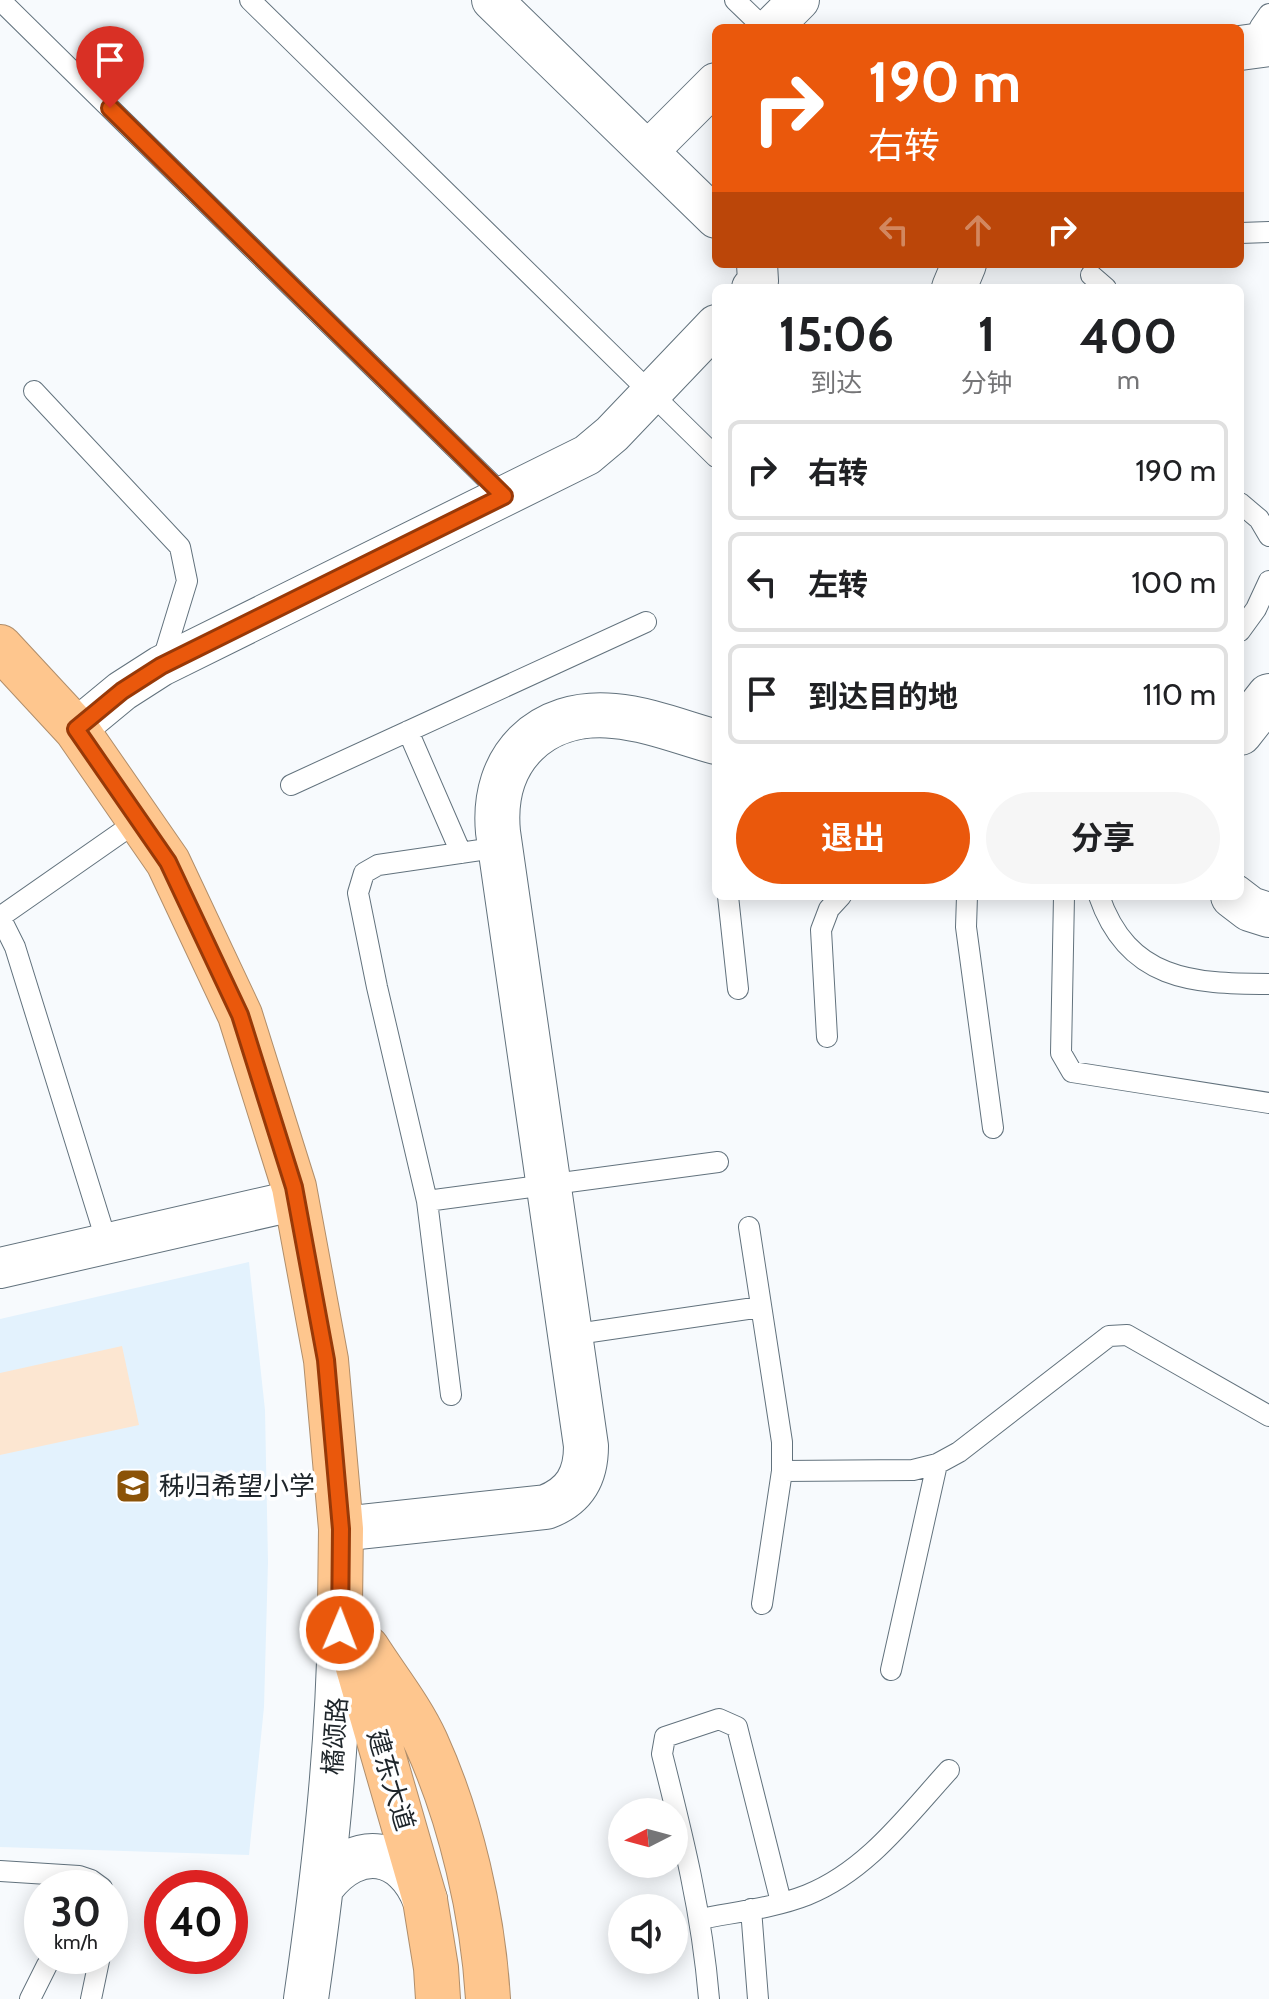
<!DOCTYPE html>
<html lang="zh">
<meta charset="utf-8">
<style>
:root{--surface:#fff;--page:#f6f6f6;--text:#202124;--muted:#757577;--line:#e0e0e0;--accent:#ea580c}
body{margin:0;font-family:Cabin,"Noto Sans SC",sans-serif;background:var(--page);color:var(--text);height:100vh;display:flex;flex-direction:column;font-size:30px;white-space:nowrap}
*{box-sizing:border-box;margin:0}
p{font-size:26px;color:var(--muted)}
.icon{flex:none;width:44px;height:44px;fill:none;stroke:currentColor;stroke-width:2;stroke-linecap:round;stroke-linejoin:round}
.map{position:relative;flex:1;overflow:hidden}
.details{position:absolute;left:712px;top:284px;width:532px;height:616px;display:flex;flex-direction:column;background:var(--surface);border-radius:12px;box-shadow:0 4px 20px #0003}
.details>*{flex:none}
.top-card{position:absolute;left:712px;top:24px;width:532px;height:244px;border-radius:12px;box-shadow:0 4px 20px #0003;background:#ea580c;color:#fff;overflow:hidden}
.needle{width:52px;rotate:264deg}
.fabs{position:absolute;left:608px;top:1798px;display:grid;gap:16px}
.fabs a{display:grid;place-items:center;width:80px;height:80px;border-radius:50%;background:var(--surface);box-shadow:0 4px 20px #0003;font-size:40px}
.speed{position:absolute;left:24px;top:1870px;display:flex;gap:16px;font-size:40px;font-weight:700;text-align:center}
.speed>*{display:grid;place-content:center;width:104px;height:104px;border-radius:50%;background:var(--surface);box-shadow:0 4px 20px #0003;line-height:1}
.speed small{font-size:20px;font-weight:400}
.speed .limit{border:12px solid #d22;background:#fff;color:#111}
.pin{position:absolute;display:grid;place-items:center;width:68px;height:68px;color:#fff;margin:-82px -34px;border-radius:50% 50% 50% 0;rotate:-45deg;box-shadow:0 0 8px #0007}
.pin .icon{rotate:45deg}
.me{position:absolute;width:88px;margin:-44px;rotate:1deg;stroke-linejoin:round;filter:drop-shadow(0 0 6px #0008)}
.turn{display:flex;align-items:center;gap:28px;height:168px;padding:0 24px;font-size:36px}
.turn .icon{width:104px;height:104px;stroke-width:2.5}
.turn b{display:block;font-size:56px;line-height:68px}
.lanes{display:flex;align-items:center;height:76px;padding:0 24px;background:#0003;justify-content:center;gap:40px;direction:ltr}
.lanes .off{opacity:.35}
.eta{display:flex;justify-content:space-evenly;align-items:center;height:136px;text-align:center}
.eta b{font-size:48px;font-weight:700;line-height:56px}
.button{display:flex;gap:16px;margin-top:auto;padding:16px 24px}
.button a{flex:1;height:92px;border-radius:48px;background:var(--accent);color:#fff;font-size:32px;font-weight:700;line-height:92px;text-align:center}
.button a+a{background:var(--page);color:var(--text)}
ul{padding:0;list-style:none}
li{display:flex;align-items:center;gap:24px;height:100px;margin:0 16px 12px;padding:0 8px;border:4px solid var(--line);border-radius:12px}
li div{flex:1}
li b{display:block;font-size:30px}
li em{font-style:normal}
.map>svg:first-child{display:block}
</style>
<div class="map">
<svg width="1269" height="1999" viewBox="0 0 1269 1999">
<rect width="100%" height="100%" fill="#f7fafd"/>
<path fill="#e3f2fd" d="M 249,1262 L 265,1410 L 268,1562 L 264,1707 L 249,1855 L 0,1847 L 0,1319 Z"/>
<path fill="#fce6d1" d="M 122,1346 L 139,1425 L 0,1455 L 0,1373 Z"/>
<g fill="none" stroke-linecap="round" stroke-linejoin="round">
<defs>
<path id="lane" d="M 0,0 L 504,496
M 250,0 L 716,457
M 735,0 L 764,28
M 1260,46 L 1260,27 L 1269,14
M 1240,233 L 1269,232
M 1091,275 L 1106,288
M 34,391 L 180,547 L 187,581 L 161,666
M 1240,503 L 1259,519 L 1269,536
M 1240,631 L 1256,609 L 1269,581
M 408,731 L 461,853
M 291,785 L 646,622
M 728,896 L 738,989
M 967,896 L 966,927 L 993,1128
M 1064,896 L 1061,1053 L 1072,1072 L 1269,1103
M 1099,896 C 1128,980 1192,984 1269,984
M 0,917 L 15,947 L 107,1243
M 0,917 L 139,820
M 827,1037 L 821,930 L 829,909 L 841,896
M 427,1201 L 718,1162
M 749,1227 L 782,1442 L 782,1471 L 762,1604
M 570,1335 L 761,1307
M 451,1395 L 427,1201 L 377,987 L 358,893 L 364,873 L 378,865 L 501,847
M 782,1471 L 913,1470 L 937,1464 L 959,1452 L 1109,1336 L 1127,1335 L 1269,1416
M 891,1670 L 937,1464
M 0,1871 L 79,1876 L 91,1880 L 102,1888
M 751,1909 L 758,1999
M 700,1919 C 735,1912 774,1908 807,1895 C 867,1871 907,1816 949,1770
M 30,1999 L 47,1965
M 91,1999 L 100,1956
M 709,1999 C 702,1913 683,1837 662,1754 L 665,1737 L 719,1719 L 737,1727 L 781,1902"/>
<path id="street" d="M 492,0 L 716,218
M 771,28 L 799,0
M 648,151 L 716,83
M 752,288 L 758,281 L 757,264
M 76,729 L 122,691 L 161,666 L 587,455 L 612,434 L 716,325
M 0,1268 L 297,1200"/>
<path id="secondary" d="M 1240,48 L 1269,44
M 954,288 L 964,264
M 1240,733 L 1269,696
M 1233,896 L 1250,909 L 1269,915
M 341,1529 L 546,1507 C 575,1496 586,1476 586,1446 L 498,832 C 491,758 541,709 614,716 C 649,719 683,733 716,742
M 323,1885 C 357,1841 405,1848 425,1900
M 306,1999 C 324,1874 338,1750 340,1623"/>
<path id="highway" d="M 0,647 L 76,729 L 168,862 L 240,1015 L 294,1187 L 326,1360 L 341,1529 L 340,1605 L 425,1900 L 436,1968 L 438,1999
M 367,1648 C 386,1678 411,1709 426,1742 C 461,1819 483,1915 488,1999"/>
</defs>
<use href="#lane" stroke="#62727d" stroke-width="22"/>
<use href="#street" stroke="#62727d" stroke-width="42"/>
<use href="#secondary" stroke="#62727d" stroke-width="46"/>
<use href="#highway" stroke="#b08e6b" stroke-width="46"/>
<use href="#lane" stroke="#fff" stroke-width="20"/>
<use href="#street" stroke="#fff" stroke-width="40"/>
<use href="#secondary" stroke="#fff" stroke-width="44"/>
<use href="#highway" stroke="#fec68e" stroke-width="44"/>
</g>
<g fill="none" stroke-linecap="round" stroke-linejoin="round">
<defs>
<path id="route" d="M 110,108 L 504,496 L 161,666 L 122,691 L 76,729 L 168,862 L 240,1015 L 294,1187 L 326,1360 L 341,1529 L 340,1630"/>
</defs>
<use href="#route" stroke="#983908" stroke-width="20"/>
<use href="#route" stroke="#ea580c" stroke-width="14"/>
</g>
<defs>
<symbol id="school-square" viewBox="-11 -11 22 22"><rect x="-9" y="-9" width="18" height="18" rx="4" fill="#8b5308" stroke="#fff"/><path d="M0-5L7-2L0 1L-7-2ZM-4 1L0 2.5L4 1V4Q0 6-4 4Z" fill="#fff"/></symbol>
</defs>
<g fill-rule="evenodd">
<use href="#school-square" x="113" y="1466" width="40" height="40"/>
</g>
<g text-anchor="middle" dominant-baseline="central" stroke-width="7" stroke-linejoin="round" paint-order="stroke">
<g font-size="26" fill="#1e252a" stroke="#fff" text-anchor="start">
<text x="159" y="1486">秭归希望小学</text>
</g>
<g font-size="26" fill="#1e252a" stroke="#fff">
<text transform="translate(335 1736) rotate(-86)">橘颂路</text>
<text transform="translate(391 1780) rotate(73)">建东大道</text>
</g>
</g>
</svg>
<div class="fabs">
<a><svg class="needle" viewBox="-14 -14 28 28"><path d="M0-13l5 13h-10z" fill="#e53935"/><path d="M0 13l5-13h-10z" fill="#757577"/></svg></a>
<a><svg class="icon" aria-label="sound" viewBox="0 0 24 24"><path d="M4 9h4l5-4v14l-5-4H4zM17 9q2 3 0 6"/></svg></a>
</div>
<div class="speed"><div>30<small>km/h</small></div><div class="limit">40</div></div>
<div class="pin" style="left:110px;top:108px;background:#d93025"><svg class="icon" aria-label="arrive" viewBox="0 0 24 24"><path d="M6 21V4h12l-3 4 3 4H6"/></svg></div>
<svg class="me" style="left:340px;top:1630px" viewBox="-20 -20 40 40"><circle r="17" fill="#ea580c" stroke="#fff" stroke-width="3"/><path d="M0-11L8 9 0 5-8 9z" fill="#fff"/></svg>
<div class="top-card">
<div class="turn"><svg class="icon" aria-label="right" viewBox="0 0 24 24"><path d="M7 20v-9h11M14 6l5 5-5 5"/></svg><div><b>190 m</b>右转</div></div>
<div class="lanes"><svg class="icon off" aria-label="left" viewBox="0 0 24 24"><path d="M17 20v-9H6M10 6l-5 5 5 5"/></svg><svg class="icon off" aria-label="ahead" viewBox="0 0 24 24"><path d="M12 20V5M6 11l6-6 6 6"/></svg><svg class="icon" aria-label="right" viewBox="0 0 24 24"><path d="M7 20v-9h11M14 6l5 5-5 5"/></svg></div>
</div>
<section class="details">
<div class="eta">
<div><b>15:06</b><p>到达</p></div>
<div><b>1</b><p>分钟</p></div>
<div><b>400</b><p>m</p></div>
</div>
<ul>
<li><svg class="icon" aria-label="right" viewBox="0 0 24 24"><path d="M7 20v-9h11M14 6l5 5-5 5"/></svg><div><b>右转</b></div><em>190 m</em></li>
<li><svg class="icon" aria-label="left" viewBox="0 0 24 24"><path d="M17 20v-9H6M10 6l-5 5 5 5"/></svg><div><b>左转</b></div><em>100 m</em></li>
<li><svg class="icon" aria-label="arrive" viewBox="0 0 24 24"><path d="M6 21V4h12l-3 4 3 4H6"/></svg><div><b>到达目的地</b></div><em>110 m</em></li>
</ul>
<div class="button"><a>退出</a><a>分享</a></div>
</section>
</div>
